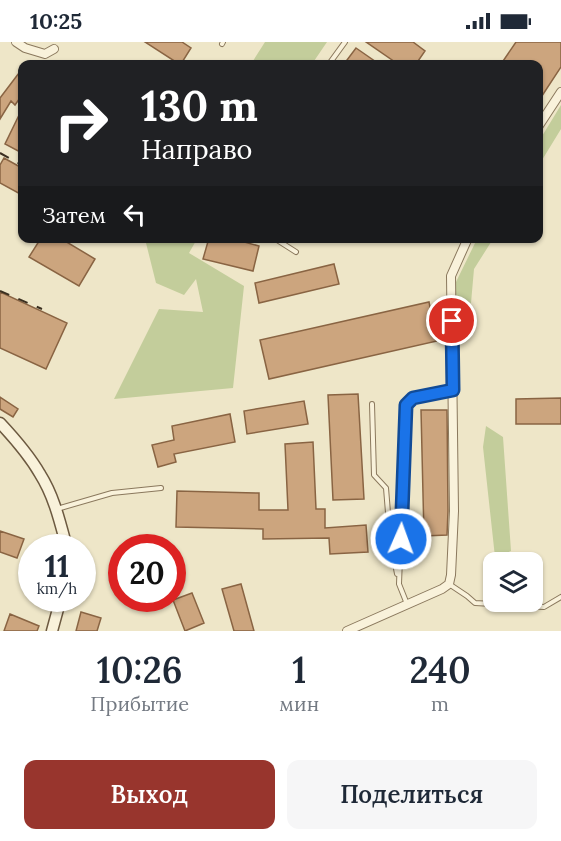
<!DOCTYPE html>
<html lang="ru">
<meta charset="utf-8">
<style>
:root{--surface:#fff;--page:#f6f6f7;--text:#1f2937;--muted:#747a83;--accent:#98352d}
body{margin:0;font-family:Lora,serif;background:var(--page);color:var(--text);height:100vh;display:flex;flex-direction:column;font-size:22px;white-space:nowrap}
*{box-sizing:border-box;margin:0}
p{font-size:20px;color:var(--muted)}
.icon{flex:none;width:33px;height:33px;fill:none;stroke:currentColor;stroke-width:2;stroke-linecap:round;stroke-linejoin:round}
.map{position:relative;height:589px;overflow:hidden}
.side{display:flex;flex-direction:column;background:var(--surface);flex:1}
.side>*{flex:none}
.guide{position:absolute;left:18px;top:18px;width:525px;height:183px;border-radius:12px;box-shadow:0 2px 4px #0004;background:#202124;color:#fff;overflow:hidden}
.buttons{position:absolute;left:483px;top:510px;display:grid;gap:12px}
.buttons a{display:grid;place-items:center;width:60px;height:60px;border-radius:12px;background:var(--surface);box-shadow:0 2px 4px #0004;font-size:30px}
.speed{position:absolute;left:18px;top:492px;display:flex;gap:12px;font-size:30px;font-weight:700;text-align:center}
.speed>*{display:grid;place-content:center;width:78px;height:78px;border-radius:50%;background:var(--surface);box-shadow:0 2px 4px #0004;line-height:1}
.speed small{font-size:15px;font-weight:400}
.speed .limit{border:9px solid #d22;background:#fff;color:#111}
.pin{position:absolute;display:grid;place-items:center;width:51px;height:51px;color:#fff;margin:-26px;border:3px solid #fff;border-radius:50%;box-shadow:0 2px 6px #0007}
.me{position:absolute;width:66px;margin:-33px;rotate:2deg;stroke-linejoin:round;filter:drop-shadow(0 0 4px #0008)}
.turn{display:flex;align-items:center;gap:21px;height:126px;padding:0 24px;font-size:27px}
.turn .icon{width:78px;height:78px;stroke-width:2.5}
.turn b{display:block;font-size:42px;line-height:51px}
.then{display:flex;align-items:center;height:57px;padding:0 24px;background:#0003;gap:12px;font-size:22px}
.eta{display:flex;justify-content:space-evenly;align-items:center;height:102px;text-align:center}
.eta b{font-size:36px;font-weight:600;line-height:42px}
.primary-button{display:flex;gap:12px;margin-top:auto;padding:12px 24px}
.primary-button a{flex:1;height:69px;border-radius:12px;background:var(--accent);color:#fff;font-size:24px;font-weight:600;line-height:69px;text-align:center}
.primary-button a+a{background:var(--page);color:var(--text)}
.status{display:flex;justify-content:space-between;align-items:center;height:42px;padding:0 30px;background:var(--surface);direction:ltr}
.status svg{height:16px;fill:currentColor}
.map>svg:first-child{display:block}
</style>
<div class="status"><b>10:25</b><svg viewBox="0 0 49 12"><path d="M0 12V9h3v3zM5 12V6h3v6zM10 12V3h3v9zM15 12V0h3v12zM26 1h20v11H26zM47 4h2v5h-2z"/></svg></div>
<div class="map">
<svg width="561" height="589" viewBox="0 0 561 589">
<rect width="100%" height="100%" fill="#eee6c8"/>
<path fill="#c3cd9b" d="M 265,0 L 327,0 L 312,22 L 251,22 Z
M 561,63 L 561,87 L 539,123 L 539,99 Z
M 145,197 L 197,197 L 189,211 L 244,244 L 233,346 L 114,357 L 159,267 L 203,270 L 196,237 L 184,253 L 156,241 Z
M 477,197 L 493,197 L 474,227 L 471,261 L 455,266 L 456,240 Z
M 486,384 L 503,395 L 511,509 L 495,515 L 483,405 Z"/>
<path fill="#cca57e" stroke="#896443" stroke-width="1.5" d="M 145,0 L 182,0 L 191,6 L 181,22 L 179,22 Z
M 366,0 L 413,0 L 425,9 L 416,22 L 398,22 Z
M 516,0 L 561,0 L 561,25 L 538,60 L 538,22 L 501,22 Z
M 356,6 L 379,22 L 344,22 Z
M 22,27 L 22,53 L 15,63 L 11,59 L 0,77 L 0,56 Z
M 22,67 L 22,111 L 5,102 Z
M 4,116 L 22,126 L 22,153 L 0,141 L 0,123 Z
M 41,196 L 60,196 L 95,217 L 79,244 L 29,215 Z
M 209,196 L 230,196 L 259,204 L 253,229 L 203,217 Z
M 334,222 L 339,242 L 259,261 L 255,241 Z
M 0,250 L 67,281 L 46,327 L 0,306 Z
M 429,260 L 437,299 L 269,337 L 260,298 Z
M 358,352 L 364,457 L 333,458 L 328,353 Z
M 0,355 L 18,367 L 13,375 L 0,367 Z
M 561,356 L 561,382 L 516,382 L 516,357 Z
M 304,359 L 308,382 L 247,392 L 244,369 Z
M 421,368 L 447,368 L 448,469 L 447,493 L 424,494 Z
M 230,372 L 235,400 L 174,412 L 176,420 L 158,425 L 152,403 L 174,398 L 172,384 Z
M 313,400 L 316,467 L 325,467 L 325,486 L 366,483 L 368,510 L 330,512 L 329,496 L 263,497 L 263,487 L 176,485 L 177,449 L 259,451 L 259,468 L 288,468 L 285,402 Z
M 0,489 L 24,497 L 17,516 L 0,510 Z
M 241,542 L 254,589 L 234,589 L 222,547 Z
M 192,551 L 204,581 L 185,589 L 173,558 Z
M 81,570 L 101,576 L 97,589 L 76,589 Z
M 10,572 L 39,584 L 37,589 L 4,589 Z"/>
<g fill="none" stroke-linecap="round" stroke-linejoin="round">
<defs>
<path id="lane" d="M 222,2 L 223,0
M 329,22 L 345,0
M 274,196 L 296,210
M 372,362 L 374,433 L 386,446 L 390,495 L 397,532
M 57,467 L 112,451 L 161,446
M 449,542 L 467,554 L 475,561 L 544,565 L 561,555
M 407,562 L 399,542 L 406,363 L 413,356 L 452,348"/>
<path id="street" d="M 16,0 L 25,6 L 45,12 L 54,7
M 538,85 L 561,50
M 347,589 L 442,547 L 449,542 L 451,533 L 454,469 L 451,234 L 468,196"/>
<path id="secondary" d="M 0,381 C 15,397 29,413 40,432 C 54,454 60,480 67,506
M 52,589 L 61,556"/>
</defs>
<use href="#lane" stroke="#8a785d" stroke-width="6"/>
<use href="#street" stroke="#8a785d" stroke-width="10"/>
<use href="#secondary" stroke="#6c5940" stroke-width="13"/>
<use href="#lane" stroke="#f9f2db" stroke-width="4"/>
<use href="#street" stroke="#f9f2db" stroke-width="8"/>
<use href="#secondary" stroke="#f9f2db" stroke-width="10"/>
<path stroke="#3b2f20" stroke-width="2" stroke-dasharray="10 10" stroke-linecap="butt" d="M 0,111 L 22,123
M 0,249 L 42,267"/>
</g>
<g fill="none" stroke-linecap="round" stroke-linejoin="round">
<defs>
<path id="route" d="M 401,497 L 406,363 L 413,356 L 453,348 L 452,279"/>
</defs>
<use href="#route" stroke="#114b97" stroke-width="15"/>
<use href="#route" stroke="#1a73e8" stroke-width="10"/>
</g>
</svg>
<div class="buttons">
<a><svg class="icon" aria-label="layers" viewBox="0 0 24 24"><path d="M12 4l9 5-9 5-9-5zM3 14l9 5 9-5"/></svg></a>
</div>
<div class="speed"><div>11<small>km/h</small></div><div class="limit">20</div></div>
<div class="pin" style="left:452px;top:279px;background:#d93025"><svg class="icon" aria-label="arrive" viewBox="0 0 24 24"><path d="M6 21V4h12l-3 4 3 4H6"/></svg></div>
<svg class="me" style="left:401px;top:497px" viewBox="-20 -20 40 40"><circle r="17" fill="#1a73e8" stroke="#fff" stroke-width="3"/><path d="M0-11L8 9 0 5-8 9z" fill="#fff"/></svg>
<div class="guide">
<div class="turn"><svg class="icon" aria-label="right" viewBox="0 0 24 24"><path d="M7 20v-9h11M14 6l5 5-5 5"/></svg><div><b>130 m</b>Направо</div></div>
<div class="then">Затем<svg class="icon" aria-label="left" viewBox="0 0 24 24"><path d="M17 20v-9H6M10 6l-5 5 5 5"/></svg></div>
</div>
</div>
<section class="side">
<div class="eta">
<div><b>10:26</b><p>Прибытие</p></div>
<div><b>1</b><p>мин</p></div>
<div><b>240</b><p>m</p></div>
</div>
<div class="primary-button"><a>Выход</a><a>Поделиться</a></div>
</section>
